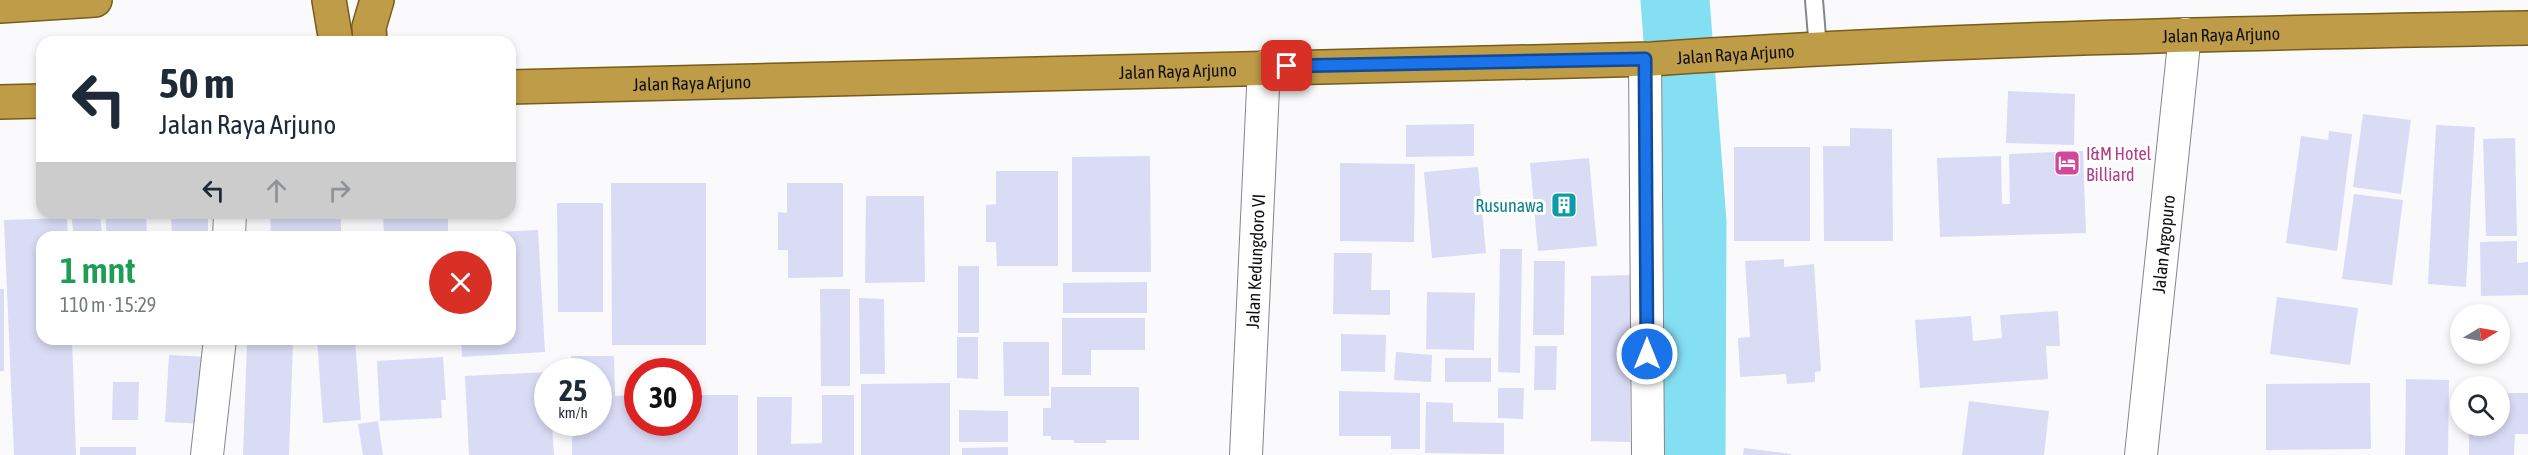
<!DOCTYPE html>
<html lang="id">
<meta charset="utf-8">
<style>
:root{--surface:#fff;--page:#f2f2f3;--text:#1f2937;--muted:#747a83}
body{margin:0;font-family:"Asap Condensed",sans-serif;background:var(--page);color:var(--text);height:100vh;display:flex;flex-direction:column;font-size:22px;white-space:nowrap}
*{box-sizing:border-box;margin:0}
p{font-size:20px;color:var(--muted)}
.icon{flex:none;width:33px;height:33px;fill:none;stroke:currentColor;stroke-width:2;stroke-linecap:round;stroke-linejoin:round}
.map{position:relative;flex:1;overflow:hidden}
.side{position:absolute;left:36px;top:231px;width:480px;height:114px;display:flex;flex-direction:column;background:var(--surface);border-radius:18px;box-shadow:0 3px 9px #0003}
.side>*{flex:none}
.guide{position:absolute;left:36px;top:36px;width:480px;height:183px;border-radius:18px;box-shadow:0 3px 9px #0003;background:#fff;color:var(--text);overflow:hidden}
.needle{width:39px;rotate:80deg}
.tools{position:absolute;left:2450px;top:304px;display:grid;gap:12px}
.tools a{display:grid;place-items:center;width:60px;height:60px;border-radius:50%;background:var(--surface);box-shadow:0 3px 9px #0003;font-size:30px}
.speed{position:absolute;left:534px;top:358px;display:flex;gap:12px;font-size:30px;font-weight:700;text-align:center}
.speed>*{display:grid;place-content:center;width:78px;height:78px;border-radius:50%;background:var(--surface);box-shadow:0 3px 9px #0003;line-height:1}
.speed small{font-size:15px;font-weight:400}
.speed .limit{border:9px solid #d22;background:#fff;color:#111}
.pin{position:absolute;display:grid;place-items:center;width:51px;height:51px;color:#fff;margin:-26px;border-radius:12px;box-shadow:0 3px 9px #0006}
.me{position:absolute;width:66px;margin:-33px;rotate:0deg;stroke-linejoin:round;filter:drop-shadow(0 0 4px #0008)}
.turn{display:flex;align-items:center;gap:21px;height:126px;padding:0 24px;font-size:27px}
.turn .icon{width:78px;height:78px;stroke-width:2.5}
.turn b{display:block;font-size:42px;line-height:51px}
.lanes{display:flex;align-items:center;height:57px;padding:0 24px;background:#0003;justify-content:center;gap:30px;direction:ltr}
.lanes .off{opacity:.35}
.round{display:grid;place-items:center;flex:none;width:63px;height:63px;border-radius:32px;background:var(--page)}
.headline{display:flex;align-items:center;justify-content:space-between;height:102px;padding:0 24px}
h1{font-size:36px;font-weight:600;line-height:45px;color:#1e9e55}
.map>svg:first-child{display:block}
</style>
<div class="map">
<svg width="2528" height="455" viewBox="0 0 2528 455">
<rect width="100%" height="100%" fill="#fafafd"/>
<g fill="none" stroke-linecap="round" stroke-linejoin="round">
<path stroke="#85dff3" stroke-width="69" d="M 1675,0 L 1692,222 L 1691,455"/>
</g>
<path fill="#dadbf5" d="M 2008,91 L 2075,94 L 2074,145 L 2006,143 Z
M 2363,114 L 2411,120 L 2401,194 L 2353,187 Z
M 1474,124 L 1474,156 L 1406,157 L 1406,125 Z
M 2436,125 L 2475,127 L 2466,287 L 2428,284 Z
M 1850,128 L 1892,129 L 1893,241 L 1824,241 L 1823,146 L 1850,146 Z
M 2329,131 L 2352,134 L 2337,251 L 2286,243 L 2301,136 L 2328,140 Z
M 2515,138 L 2517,236 L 2486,236 L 2483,139 Z
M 1734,147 L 1810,147 L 1810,241 L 1734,241 Z
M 2083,151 L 2086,233 L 1940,237 L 1937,158 L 2001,156 L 2002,204 L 2010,204 L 2009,154 Z
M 1150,156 L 1151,272 L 1072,272 L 1072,157 Z
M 1589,158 L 1597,246 L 1538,251 L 1530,163 Z
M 1340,163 L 1415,164 L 1414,242 L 1340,241 Z
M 1478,167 L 1486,253 L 1432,258 L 1424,172 Z
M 996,171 L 1058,171 L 1058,266 L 997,266 L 996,242 L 986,242 L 986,205 L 996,204 Z
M 611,183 L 706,183 L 706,345 L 612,345 Z
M 787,183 L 843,183 L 843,277 L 788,278 L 788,250 L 778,250 L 778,212 L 787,213 Z
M 2354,194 L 2403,200 L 2392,285 L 2342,279 Z
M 866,196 L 924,196 L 925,282 L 865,283 Z
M 557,203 L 603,203 L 603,312 L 558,312 Z
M 71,213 L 100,213 L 102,235 L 74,237 Z
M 105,213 L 146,213 L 147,237 L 107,237 Z
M 171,213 L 208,213 L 208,237 L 172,237 Z
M 270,213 L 341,213 L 341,237 L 271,237 Z
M 383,213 L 448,213 L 448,237 L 384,237 Z
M 67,218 L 68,237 L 42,237 L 42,339 L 72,339 L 76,455 L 14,455 L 4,220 Z
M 538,230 L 545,352 L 462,357 L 461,339 L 510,339 L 510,237 L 455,237 L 454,234 Z
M 2517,241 L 2517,263 L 2528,262 L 2528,295 L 2481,296 L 2480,242 Z
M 1500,249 L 1522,249 L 1520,373 L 1498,372 Z
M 1334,253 L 1372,253 L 1371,290 L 1390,290 L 1390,315 L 1333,314 Z
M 1784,259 L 1784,267 L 1814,264 L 1821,371 L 1815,372 L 1815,382 L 1787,384 L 1786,374 L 1740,377 L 1738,338 L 1750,337 L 1745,261 Z
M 1534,261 L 1565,261 L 1564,335 L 1533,335 Z
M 958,266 L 979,266 L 979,333 L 958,333 Z
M 1630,275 L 1630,442 L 1591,441 L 1591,276 Z
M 1147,282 L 1147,313 L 1063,313 L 1063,283 Z
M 0,289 L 4,289 L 4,371 L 0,371 Z
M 820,289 L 850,289 L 850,386 L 821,386 Z
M 1427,292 L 1475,293 L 1474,350 L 1426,349 Z
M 2277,297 L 2358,308 L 2350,365 L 2270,354 Z
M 859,298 L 884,299 L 885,374 L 860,374 Z
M 2058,311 L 2060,346 L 2046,346 L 2048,379 L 1920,388 L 1915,320 L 1971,316 L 1973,341 L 2002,338 L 2000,315 Z
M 1062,318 L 1145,318 L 1145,350 L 1091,350 L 1091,375 L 1062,375 Z
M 1341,334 L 1386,335 L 1385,372 L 1341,371 Z
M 957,337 L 978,337 L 978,379 L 957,378 Z
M 173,339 L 210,339 L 210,343 L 173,343 Z
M 317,339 L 355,339 L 361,420 L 323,423 Z
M 426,339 L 451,339 L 451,343 L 426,345 Z
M 247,342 L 293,344 L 289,455 L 243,455 Z
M 1003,342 L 1049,342 L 1049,396 L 1004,396 Z
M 1535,346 L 1557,346 L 1556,390 L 1534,390 Z
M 1396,352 L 1432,355 L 1431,382 L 1394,380 Z
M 169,355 L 209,357 L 205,424 L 165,422 Z
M 571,356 L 614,356 L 615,396 L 638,395 L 638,423 L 688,423 L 688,395 L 738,395 L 738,455 L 572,455 L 572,423 L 598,423 L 598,372 L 571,372 Z
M 443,357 L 446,400 L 441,400 L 442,418 L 380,421 L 377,361 Z
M 1445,358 L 1491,358 L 1491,382 L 1445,382 Z
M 548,372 L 548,423 L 552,423 L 554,455 L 469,455 L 465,376 Z
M 2406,379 L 2449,380 L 2448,455 L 2405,455 Z
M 113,382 L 139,382 L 138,420 L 112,420 Z
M 950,383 L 950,455 L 861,455 L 861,384 Z
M 2370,383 L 2371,449 L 2266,450 L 2266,384 Z
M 1051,387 L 1139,387 L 1139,440 L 1106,440 L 1106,443 L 1074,443 L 1074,440 L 1051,440 L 1051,436 L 1043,436 L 1043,408 L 1051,408 Z
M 1498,388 L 1524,388 L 1523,419 L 1498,418 Z
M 1339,391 L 1420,393 L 1420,449 L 1391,449 L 1391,436 L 1339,436 Z
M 2499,393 L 2528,393 L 2528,434 L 2515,434 L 2514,455 L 2469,455 L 2469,426 L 2499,426 Z
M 822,395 L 854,395 L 854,455 L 757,455 L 757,397 L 792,397 L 791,444 L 822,443 Z
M 1969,401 L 2049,411 L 2044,455 L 1962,455 Z
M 1426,402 L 1453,403 L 1453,422 L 1504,423 L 1504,454 L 1425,453 Z
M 959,410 L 1008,411 L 1008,442 L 959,442 Z
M 378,421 L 383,455 L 363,455 L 358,424 Z
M 80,447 L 136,447 L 136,455 L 80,455 Z
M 1008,447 L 1008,455 L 962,455 L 962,448 Z
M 1744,448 L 1791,454 L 1791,455 L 1743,455 Z"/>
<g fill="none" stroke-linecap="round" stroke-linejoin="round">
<defs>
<path id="service" d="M 1814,0 L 1818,49"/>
<g id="minor">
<path d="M 1645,59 L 1648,455"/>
<path d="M 229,237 L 230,213"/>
<path d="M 207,455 L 220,339"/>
<path id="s1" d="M 1246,455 L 1264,67"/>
<path id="s2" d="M 2141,455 L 2185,34"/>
</g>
<g id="trunk">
<path d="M 329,0 L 336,42"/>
<path d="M 0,6 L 95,0"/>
<path d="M 370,42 L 369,27 L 377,0"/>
<path id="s3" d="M 510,87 L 1652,59 C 1943,39 2236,33 2528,28"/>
<path d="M 0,102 L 42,101"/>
</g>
</defs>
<use href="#service" stroke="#85858e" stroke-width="20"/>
<use href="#minor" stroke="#85858e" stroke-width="34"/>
<use href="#trunk" stroke="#785c18" stroke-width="36"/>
<use href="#service" stroke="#fff" stroke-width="16"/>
<use href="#minor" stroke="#fff" stroke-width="32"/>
<use href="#trunk" stroke="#bf9c48" stroke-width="33"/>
</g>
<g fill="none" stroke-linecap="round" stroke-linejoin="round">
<defs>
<path id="route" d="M 1287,66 L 1645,59 L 1647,354"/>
</defs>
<use href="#route" stroke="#114b97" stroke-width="15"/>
<use href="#route" stroke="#1a73e8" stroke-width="10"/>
</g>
<defs>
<symbol id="hotel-square" viewBox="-11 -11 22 22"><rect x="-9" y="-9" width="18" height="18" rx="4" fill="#d1479c" stroke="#fff"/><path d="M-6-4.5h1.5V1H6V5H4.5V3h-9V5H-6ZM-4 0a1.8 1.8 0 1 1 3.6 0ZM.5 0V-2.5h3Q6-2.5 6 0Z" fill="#fff"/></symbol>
<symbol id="building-square" viewBox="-11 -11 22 22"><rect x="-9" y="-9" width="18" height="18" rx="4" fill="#0f9aa8" stroke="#fff"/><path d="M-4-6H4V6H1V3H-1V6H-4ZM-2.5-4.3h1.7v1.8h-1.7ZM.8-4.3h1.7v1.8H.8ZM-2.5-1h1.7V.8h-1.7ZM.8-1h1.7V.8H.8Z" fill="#fff"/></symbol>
</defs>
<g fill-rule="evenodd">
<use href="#hotel-square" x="2052" y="148" width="30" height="30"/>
<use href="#building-square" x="1549" y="190" width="30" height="30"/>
</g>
<g text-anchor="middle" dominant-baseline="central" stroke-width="6" stroke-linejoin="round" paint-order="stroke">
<g font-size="18" fill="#111114" stroke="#fff">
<text stroke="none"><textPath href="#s3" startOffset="1712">Jalan Raya Arjuno</textPath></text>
<text stroke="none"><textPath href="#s3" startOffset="1226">Jalan Raya Arjuno</textPath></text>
<text stroke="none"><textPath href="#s3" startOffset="668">Jalan Raya Arjuno</textPath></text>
<text stroke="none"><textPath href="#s3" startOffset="182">Jalan Raya Arjuno</textPath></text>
<text stroke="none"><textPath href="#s2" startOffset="212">Jalan Argopuro</textPath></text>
<text stroke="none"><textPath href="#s1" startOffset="194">Jalan Kedungdoro VI</textPath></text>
</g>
<g font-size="18" fill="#b23c85" stroke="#fff" text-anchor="start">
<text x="2086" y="153">I&amp;M Hotel<tspan x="2086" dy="21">Billiard</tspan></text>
</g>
<g font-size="18" fill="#0d838f" stroke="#fff" text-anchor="end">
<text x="1544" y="205">Rusunawa</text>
</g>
</g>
</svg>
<div class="tools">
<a><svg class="needle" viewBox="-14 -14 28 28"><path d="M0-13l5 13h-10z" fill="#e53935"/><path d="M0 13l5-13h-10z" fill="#747a83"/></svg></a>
<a><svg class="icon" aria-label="search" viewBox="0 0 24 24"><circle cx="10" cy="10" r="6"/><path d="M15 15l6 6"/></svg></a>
</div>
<div class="speed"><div>25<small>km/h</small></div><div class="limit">30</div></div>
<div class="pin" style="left:1287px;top:66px;background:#d93025"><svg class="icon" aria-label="arrive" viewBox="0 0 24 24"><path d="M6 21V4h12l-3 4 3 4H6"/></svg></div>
<svg class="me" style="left:1647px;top:354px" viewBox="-20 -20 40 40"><circle r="17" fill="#1a73e8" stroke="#fff" stroke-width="3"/><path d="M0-11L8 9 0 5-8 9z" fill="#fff"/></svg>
<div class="guide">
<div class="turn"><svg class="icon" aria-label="left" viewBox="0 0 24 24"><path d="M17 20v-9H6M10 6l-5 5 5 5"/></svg><div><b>50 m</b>Jalan Raya Arjuno</div></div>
<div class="lanes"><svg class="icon" aria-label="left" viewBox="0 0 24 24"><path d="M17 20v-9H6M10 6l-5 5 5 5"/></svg><svg class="icon off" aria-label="ahead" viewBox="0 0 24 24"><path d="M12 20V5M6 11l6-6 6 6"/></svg><svg class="icon off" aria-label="right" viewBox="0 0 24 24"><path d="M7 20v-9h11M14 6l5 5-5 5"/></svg></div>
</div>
<section class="side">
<div class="headline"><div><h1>1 mnt</h1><p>110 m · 15:29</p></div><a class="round" style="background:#d93025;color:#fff"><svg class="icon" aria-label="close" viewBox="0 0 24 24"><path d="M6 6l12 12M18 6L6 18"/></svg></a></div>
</section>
</div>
